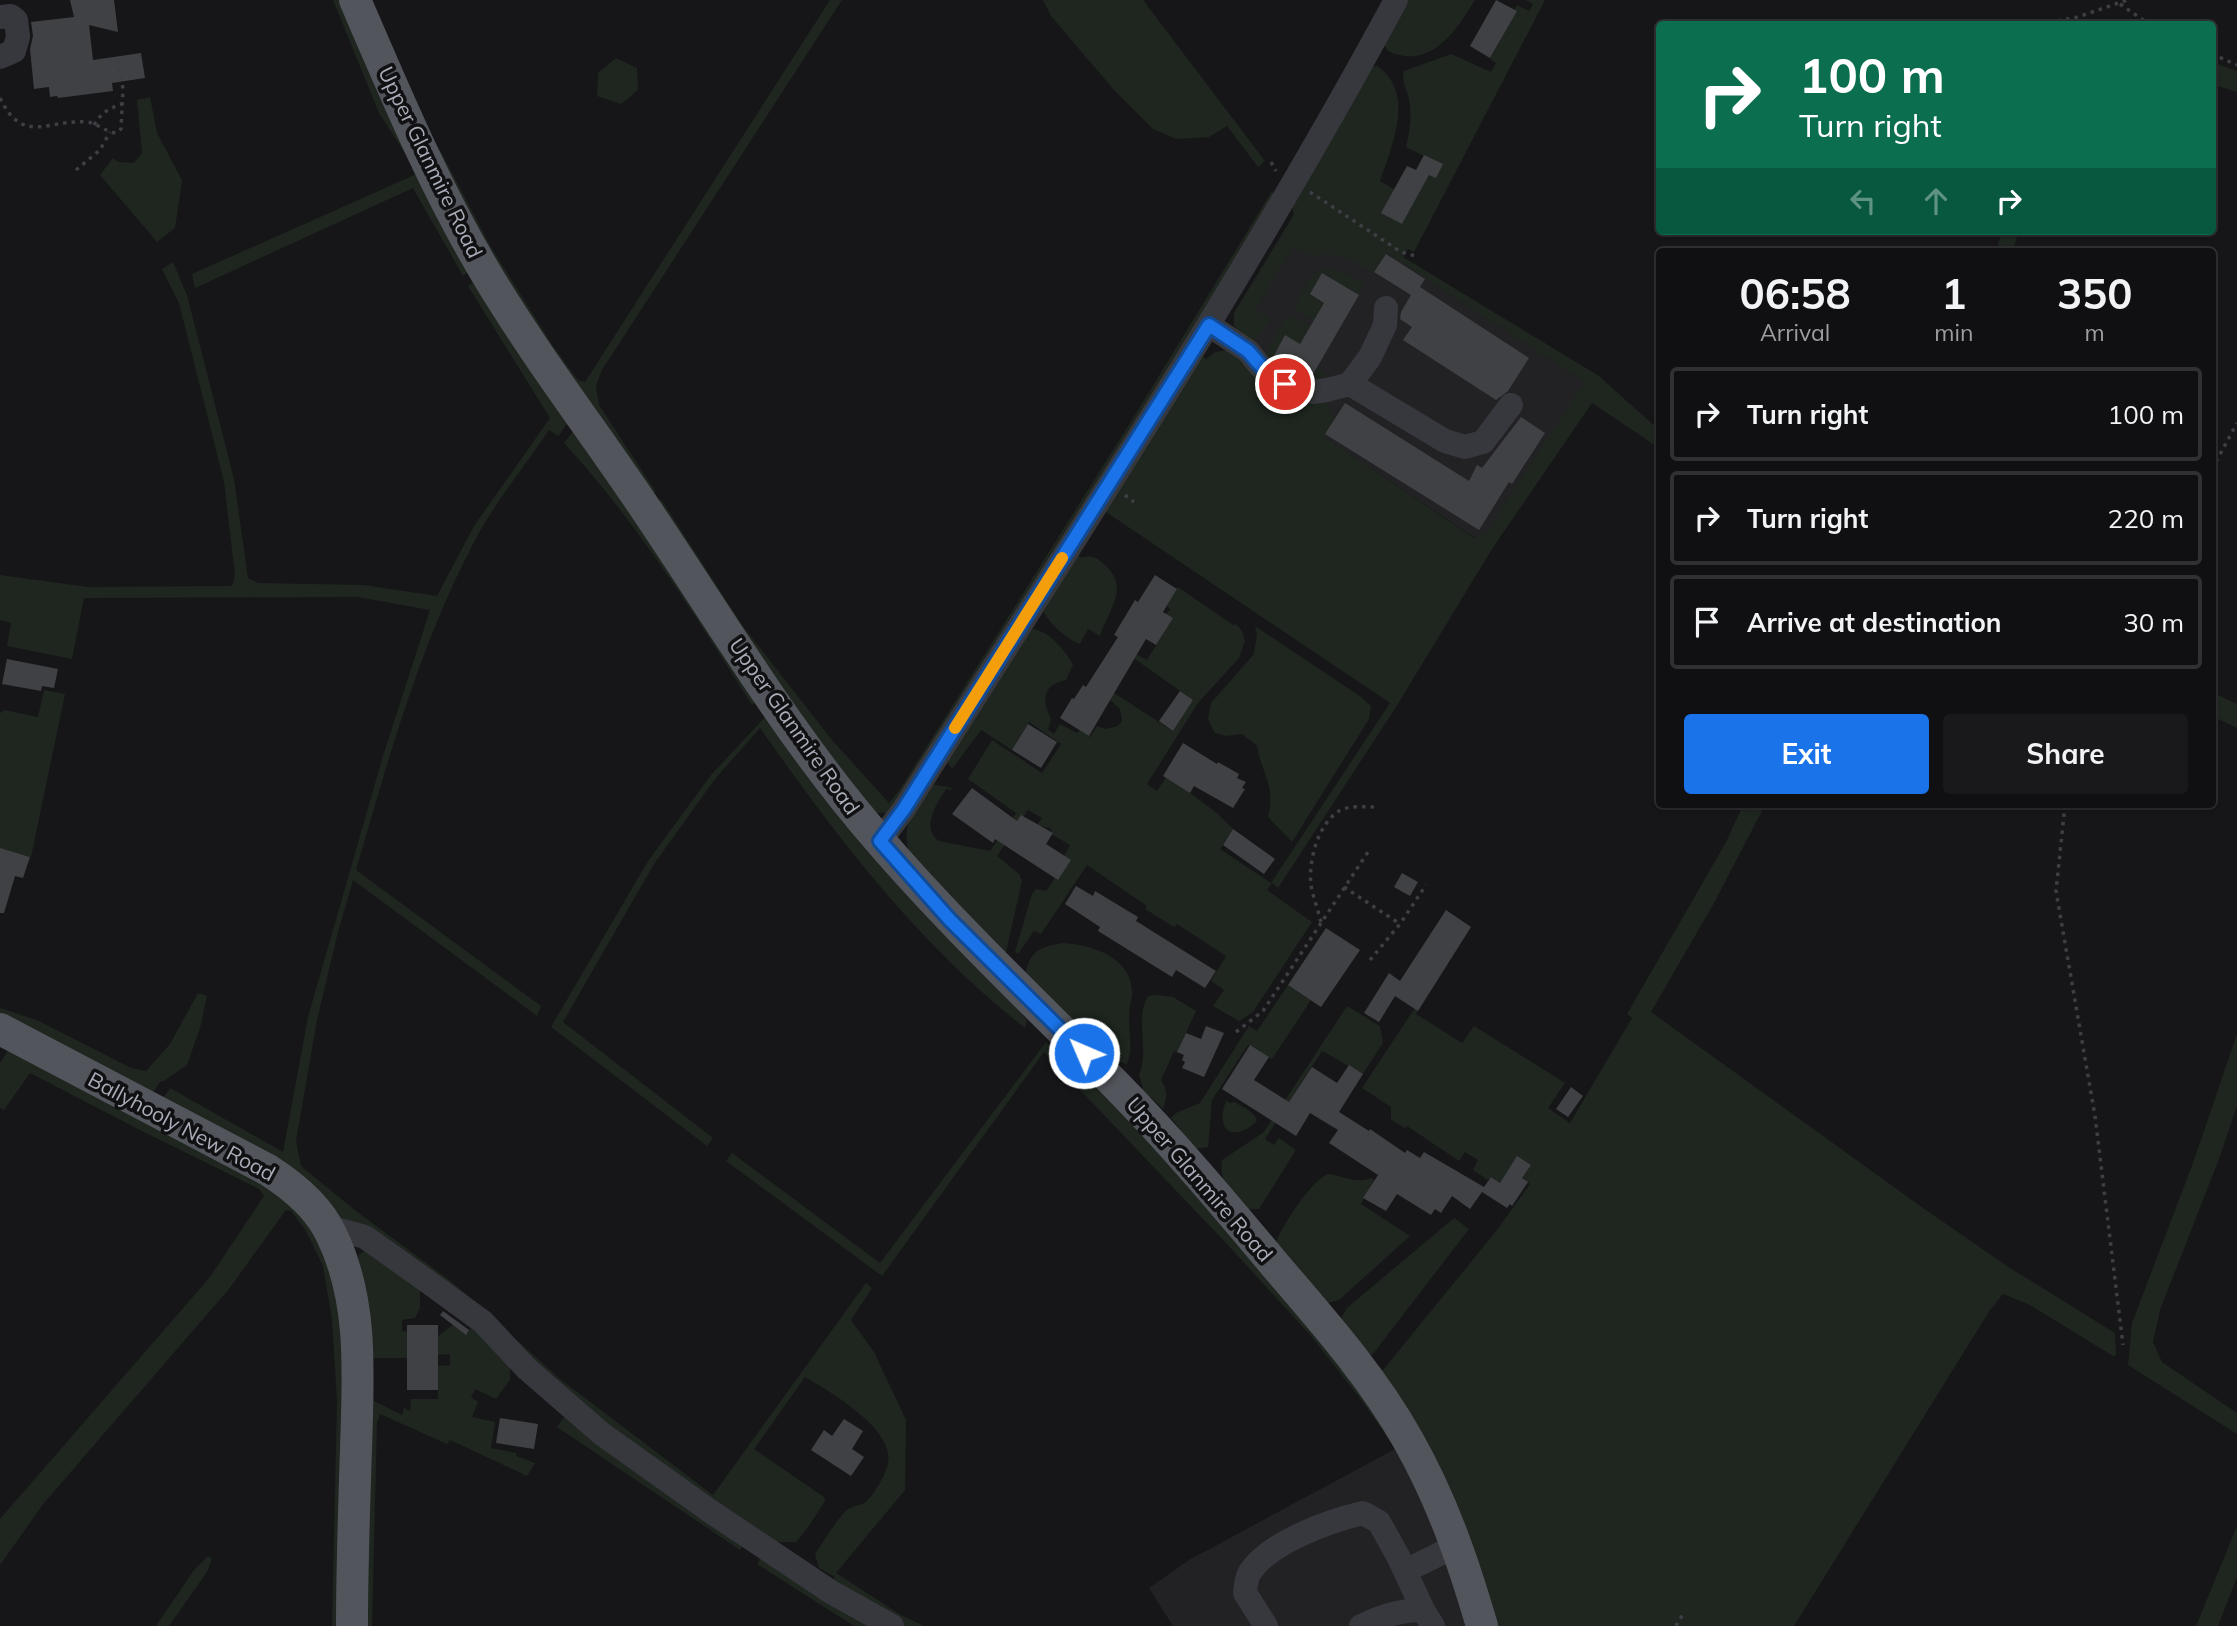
<!DOCTYPE html>
<style>
:root{--surface:#101012;--page:#19191b;--text:#f1f3f6;--muted:#9c9d9f;--line:#303032;--accent:#1a73e8}
body{margin:0;font-family:Mulish,sans-serif;background:var(--page);color:var(--text);height:100vh;display:flex;flex-direction:column;font-size:26px;white-space:nowrap}
*{box-sizing:border-box;margin:0}
p{font-size:23px;color:var(--muted)}
.icon{flex:none;width:38px;height:38px;fill:none;stroke:currentColor;stroke-width:2;stroke-linecap:round;stroke-linejoin:round}
.map{position:relative;flex:1;overflow:hidden}
.details{position:absolute;left:1656px;top:248px;width:560px;height:560px;display:flex;flex-direction:column;background:var(--surface);border-radius:7px;box-shadow:0 2px 5px #0004,0 0 0 2px var(--line)}
.details>*{flex:none}
.hud{position:absolute;left:1656px;top:21px;width:560px;height:214px;border-radius:7px;box-shadow:0 2px 5px #0004,0 0 0 2px var(--line);background:#0b6e4f;color:#fff;overflow:hidden}
.pin{position:absolute;display:grid;place-items:center;width:60px;height:60px;color:#fff;margin:-30px;border:4px solid #fff;border-radius:50%;box-shadow:0 2px 7px #0007}
.me{position:absolute;width:77px;margin:-38px;rotate:315deg;stroke-linejoin:round;filter:drop-shadow(0 0 5px #0008)}
.turn{display:flex;align-items:center;gap:24px;height:147px;padding:0 28px;font-size:32px}
.turn .icon{width:91px;height:91px;stroke-width:2.5}
.turn b{display:block;font-size:49px;line-height:60px}
.lanes{display:flex;align-items:center;height:66px;padding:0 28px;background:#0003;justify-content:center;gap:35px;direction:ltr}
.lanes .off{opacity:.35}
.eta{display:flex;justify-content:space-evenly;align-items:center;height:119px;text-align:center}
.eta b{font-size:42px;font-weight:700;line-height:49px}
.button{display:flex;gap:14px;margin-top:auto;padding:14px 28px}
.button a{flex:1;height:80px;border-radius:7px;background:var(--accent);color:#fff;font-size:28px;font-weight:700;line-height:80px;text-align:center}
.button a+a{background:var(--page);color:var(--text)}
ul{padding:0;list-style:none}
li{display:flex;align-items:center;gap:21px;height:94px;margin:0 14px 10px;padding:0 14px;border:4px solid var(--line);border-radius:7px}
li div{flex:1}
li b{display:block;font-size:26px}
li em{font-style:normal}
.map>svg:first-child{display:block}
</style>
<div class="map">
<svg width="2237" height="1626" viewBox="0 0 2237 1626">
<rect width="100%" height="100%" fill="#161618"/>
<path fill="#222225" d="M 1304,198 L 1592,387 L 1487,546 L 1206,359 L 1215,352 L 1227,350 L 1245,340 L 1234,325 L 1234,313 Z
M 1395,1449 L 1413,1482 L 1448,1560 L 1465,1626 L 1173,1626 L 1149,1588 L 1189,1560 Z"/>
<path fill="#1e261f" d="M 333,0 L 346,0 L 414,156 L 408,158 L 379,113 Z
M 830,0 L 842,0 L 602,370 L 596,386 L 599,405 L 656,492 L 650,497 L 553,360 L 432,153 L 440,150 L 491,247 L 553,346 L 578,380 L 585,382 Z
M 1043,0 L 1143,0 L 1265,161 L 1258,167 L 1227,126 L 1209,137 L 1176,139 L 1153,129 L 1114,90 L 1051,16 Z
M 1401,0 L 1475,0 C 1456,31 1430,71 1388,51 L 1383,42 Z
M 1526,0 L 1545,0 L 1414,252 L 1408,249 L 1403,257 L 1599,376 L 1659,430 L 1659,448 L 1592,403 L 1492,549 L 1396,707 L 1278,888 L 1272,883 L 1267,890 L 1312,922 L 1253,1012 L 1239,1021 L 1213,1006 L 1224,990 L 1211,981 L 1226,956 L 1177,924 L 1174,927 L 1145,909 L 1147,906 L 1087,865 L 1041,934 L 1034,931 L 1018,954 L 1015,952 L 1032,894 L 1036,889 L 1046,891 L 1055,878 L 1058,880 L 1064,856 L 1070,845 L 1053,835 L 1050,828 L 1037,825 L 1042,818 L 1028,810 L 997,856 L 1019,874 L 1022,881 L 1006,952 L 1001,955 L 911,859 C 899,825 913,811 932,784 L 952,788 L 951,790 L 946,789 C 937,804 920,827 939,841 L 990,851 L 1016,813 L 968,779 L 992,740 L 1042,773 L 1061,744 L 1029,722 L 1012,750 L 981,730 L 952,769 L 946,760 L 1030,629 C 1047,628 1066,651 1073,665 L 1066,680 C 1043,685 1041,699 1051,719 L 1048,730 L 1054,734 L 1060,724 L 1077,733 L 1080,730 L 1090,737 L 1097,726 L 1105,729 L 1118,726 L 1122,721 L 1120,709 L 1110,700 L 1114,693 L 1173,731 L 1193,700 L 1132,657 L 1136,654 L 1147,660 L 1164,632 L 1163,619 L 1170,609 L 1167,606 L 1178,587 L 1233,625 L 1236,624 L 1242,631 L 1245,641 L 1239,658 L 1198,703 L 1147,784 L 1157,791 L 1167,776 L 1217,813 L 1233,829 L 1220,849 L 1271,883 L 1390,703 L 1103,510 L 1202,356 L 1206,359 C 1216,351 1224,349 1236,353 L 1277,394 L 1295,399 L 1327,399 L 1329,413 L 1336,418 L 1324,437 L 1474,538 L 1486,533 L 1584,382 L 1387,253 L 1374,272 L 1371,272 C 1348,257 1337,252 1310,256 L 1293,246 L 1255,309 L 1271,320 L 1259,336 L 1252,341 C 1237,333 1234,332 1234,313 L 1294,215 L 1292,206 L 1371,67 L 1377,66 C 1416,92 1392,146 1380,181 L 1394,189 L 1402,224 L 1429,175 L 1442,165 L 1406,147 C 1410,130 1412,116 1409,99 C 1407,88 1401,82 1404,71 L 1451,54 L 1491,72 L 1496,63 L 1490,59 L 1516,12 L 1514,10 L 1517,5 L 1529,11 L 1533,4 Z
M 616,58 L 637,68 L 638,90 L 621,104 L 597,96 L 598,73 Z
M 2212,62 L 2237,71 L 2237,92 L 2212,84 Z
M 150,97 L 157,133 L 182,180 L 175,228 L 157,242 L 100,175 L 113,158 L 118,162 L 134,163 L 142,153 L 137,100 Z
M 421,172 L 470,271 L 463,276 L 413,188 L 195,288 L 192,274 Z
M 1272,191 L 1276,201 L 888,813 L 875,813 L 865,809 L 654,506 L 661,499 L 742,625 L 832,740 L 889,803 L 900,789 L 1130,423 Z
M 2002,231 L 2019,231 L 2012,252 L 1996,252 Z
M 173,262 L 187,295 L 234,479 L 248,578 L 258,583 L 364,585 L 437,596 L 474,526 L 550,418 L 468,286 L 475,281 L 567,424 L 558,436 L 549,430 C 527,463 500,496 480,531 C 422,637 390,754 356,870 L 541,1006 L 537,1016 L 353,880 L 338,932 L 317,1020 L 296,1141 L 301,1166 L 356,1211 L 452,1282 L 560,1379 L 713,1495 L 866,1283 L 872,1288 L 851,1320 L 874,1352 L 906,1420 L 905,1490 L 836,1573 L 901,1615 L 924,1626 L 900,1626 L 832,1586 L 835,1575 L 833,1576 L 819,1568 L 815,1554 C 822,1544 839,1516 847,1510 C 853,1505 862,1506 867,1501 C 875,1492 886,1475 888,1463 C 895,1429 829,1391 805,1377 L 754,1449 L 824,1497 L 825,1501 L 809,1526 L 796,1542 L 777,1542 L 713,1507 L 366,1234 L 160,1103 L 170,1088 L 283,1152 L 308,1017 L 383,756 L 430,610 L 358,597 L 84,598 L 72,659 L 7,646 L 11,623 L 0,620 L 0,575 L 88,587 L 232,586 L 235,575 L 224,482 L 179,303 L 162,269 Z
M 1324,268 L 1342,272 L 1364,284 L 1359,295 L 1322,273 L 1310,294 L 1334,309 L 1331,313 L 1321,307 L 1314,320 L 1297,311 L 1295,305 L 1314,273 Z
M 1286,317 L 1297,319 L 1310,326 L 1302,340 L 1311,346 L 1309,349 L 1285,336 L 1273,357 L 1310,378 L 1316,368 L 1324,373 L 1326,383 L 1292,376 L 1266,356 L 1269,348 Z
M 573,431 L 639,520 L 757,701 L 752,705 C 694,614 637,522 564,443 Z
M 1077,554 L 1081,558 C 1092,554 1098,558 1106,566 C 1130,589 1108,610 1100,636 L 1088,629 L 1080,644 C 1066,639 1047,622 1042,608 Z
M 1255,626 L 1361,697 L 1371,706 L 1369,719 L 1292,842 L 1268,817 C 1276,785 1262,775 1257,746 L 1242,734 L 1226,736 L 1215,733 L 1208,719 L 1211,703 L 1254,654 L 1257,634 Z
M 44,690 L 65,694 L 31,857 L 2,849 L 0,852 L 0,713 L 5,710 L 38,717 Z
M 2212,692 L 2237,704 L 2237,728 L 2212,716 Z
M 769,713 L 1016,1005 L 1027,1021 L 1025,1028 C 918,944 838,839 760,728 L 715,779 L 654,864 L 563,1022 L 713,1138 L 707,1146 L 551,1027 L 648,861 L 711,775 Z
M 1743,805 L 1765,805 L 1714,903 L 1651,1012 L 1923,1208 L 2010,1268 L 2115,1333 L 2116,1355 L 2113,1356 L 2030,1305 L 2003,1294 L 1990,1310 L 1794,1626 L 1491,1626 L 1379,1375 L 1497,1230 L 1530,1184 L 1522,1178 L 1530,1165 L 1517,1157 L 1500,1183 L 1491,1177 L 1488,1180 L 1473,1170 L 1478,1160 L 1465,1152 L 1459,1161 L 1407,1126 L 1405,1128 L 1391,1120 L 1391,1107 L 1362,1088 L 1424,994 L 1427,996 L 1416,1014 L 1462,1043 L 1474,1026 L 1565,1083 L 1548,1108 L 1570,1123 L 1632,1018 L 1627,1014 L 1725,844 Z
M 1063,943 C 1092,945 1132,957 1132,993 C 1132,1000 1129,1007 1129,1015 C 1129,1032 1133,1048 1127,1064 L 1118,1062 L 1113,1070 L 1025,977 C 1029,951 1039,947 1063,943 Z
M 1288,985 L 1311,1000 L 1272,1059 L 1248,1045 L 1212,1100 L 1208,1147 L 1194,1149 C 1183,1138 1181,1129 1171,1118 L 1176,1113 L 1200,1103 L 1249,1026 L 1257,1031 Z
M 198,993 L 207,996 L 200,1028 L 187,1065 L 164,1081 L 160,1082 L 150,1097 L 0,1019 L 0,1008 L 39,1021 L 131,1068 L 146,1071 L 170,1044 Z
M 1157,995 L 1173,997 L 1196,1011 L 1177,1052 L 1174,1051 L 1161,1080 C 1168,1091 1167,1097 1163,1109 L 1152,1098 L 1140,1093 L 1143,1088 L 1139,1075 C 1150,1050 1134,1020 1148,996 Z
M 1347,1006 L 1380,1026 L 1383,1043 L 1363,1074 L 1322,1051 L 1265,1139 L 1274,1145 L 1279,1138 L 1296,1150 L 1259,1209 L 1245,1209 C 1231,1191 1219,1184 1222,1160 L 1264,1132 Z
M 2237,1034 L 2237,1106 L 2219,1159 L 2160,1310 L 2153,1342 L 2162,1362 L 2237,1413 L 2237,1434 L 2128,1365 L 2132,1323 L 2193,1163 Z
M 1046,1042 C 1110,1086 1157,1145 1208,1202 C 1285,1289 1368,1377 1420,1481 C 1431,1503 1442,1527 1450,1550 C 1459,1574 1466,1601 1473,1626 L 1465,1626 L 1448,1560 L 1430,1517 L 1395,1448 L 1362,1401 L 1311,1336 L 1225,1242 L 1044,1052 L 882,1276 L 726,1161 L 732,1153 L 880,1263 Z
M 9,1049 L 274,1184 L 321,1235 L 346,1319 L 343,1626 L 332,1626 L 337,1400 L 332,1319 L 323,1266 L 306,1231 L 291,1211 L 286,1210 L 229,1289 L 44,1503 L 0,1565 L 0,1519 L 210,1277 L 264,1196 L 259,1189 L 136,1128 L 30,1073 L 4,1110 L 0,1108 L 0,1063 Z
M 1226,1101 L 1231,1103 L 1234,1102 C 1243,1107 1254,1111 1257,1121 C 1232,1144 1215,1130 1226,1101 Z
M 1328,1174 C 1343,1176 1356,1184 1371,1178 L 1374,1180 L 1361,1204 L 1410,1236 L 1339,1300 L 1320,1305 L 1277,1250 L 1277,1240 C 1284,1223 1311,1181 1328,1174 Z
M 1454,1218 L 1469,1229 L 1373,1354 L 1362,1356 L 1337,1325 L 1347,1308 Z
M 368,1249 L 420,1282 L 420,1308 L 415,1318 L 402,1320 L 402,1331 L 407,1332 L 407,1358 L 371,1358 L 358,1255 Z
M 475,1323 L 510,1363 L 510,1380 L 496,1399 L 475,1389 L 471,1397 L 478,1402 L 472,1417 L 495,1422 L 491,1448 L 516,1453 L 516,1456 L 535,1463 L 527,1476 L 450,1440 L 447,1444 L 380,1414 L 377,1422 L 372,1626 L 362,1626 L 372,1400 L 402,1415 L 404,1408 L 410,1411 L 411,1399 L 438,1399 L 438,1366 L 450,1365 L 450,1354 L 438,1355 L 438,1336 L 453,1325 L 466,1334 Z
M 564,1417 L 745,1540 L 740,1550 L 557,1427 Z
M 2237,1526 L 2237,1577 L 2218,1626 L 2196,1626 Z
M 764,1552 L 881,1626 L 854,1626 L 757,1564 Z
M 208,1556 L 212,1558 L 207,1572 L 169,1626 L 156,1626 L 194,1570 Z"/>
<path fill="#404145" d="M 70,0 L 114,0 L 118,32 L 89,25 L 93,60 L 141,53 L 145,78 L 112,83 L 113,91 L 58,98 L 57,96 L 50,97 L 49,87 L 34,89 L 30,49 L 33,36 L 31,22 L 74,17 Z
M 1496,0 L 1517,11 L 1490,58 L 1470,46 Z
M 1424,155 L 1443,164 L 1436,178 L 1429,175 L 1402,224 L 1381,213 L 1407,166 L 1416,170 Z
M 1386,254 L 1425,279 L 1420,287 L 1529,358 L 1508,391 L 1496,400 L 1403,340 L 1412,327 L 1400,319 L 1401,312 L 1411,295 L 1374,272 Z
M 1322,273 L 1359,295 L 1312,376 L 1301,373 L 1273,357 L 1285,335 L 1300,344 L 1314,320 L 1324,303 L 1310,294 Z
M 1345,403 L 1469,481 L 1477,465 L 1482,468 L 1521,417 L 1545,433 L 1512,484 L 1509,482 L 1479,530 L 1325,434 Z
M 1155,575 L 1177,589 L 1163,612 L 1173,618 L 1156,645 L 1146,639 L 1089,736 L 1060,718 L 1072,698 L 1074,699 L 1083,685 L 1086,687 L 1118,637 L 1114,635 L 1135,600 L 1138,602 Z
M 7,659 L 58,669 L 54,688 L 42,686 L 41,691 L 2,684 Z
M 1180,691 L 1193,700 L 1173,731 L 1159,721 Z
M 1028,724 L 1057,742 L 1041,768 L 1012,750 Z
M 1183,743 L 1217,764 L 1218,762 L 1239,774 L 1237,778 L 1246,782 L 1242,788 L 1245,789 L 1233,808 L 1194,786 L 1190,793 L 1163,776 Z
M 972,788 L 1017,821 L 1021,815 L 1053,833 L 1046,844 L 1071,860 L 1058,880 L 995,839 L 993,843 L 952,814 Z
M 1233,829 L 1275,859 L 1264,874 L 1223,845 Z
M 0,848 L 30,857 L 23,878 L 15,876 L 4,913 L 0,913 Z
M 1402,873 L 1418,882 L 1410,896 L 1394,887 Z
M 1076,886 L 1093,896 L 1095,891 L 1138,917 L 1136,921 L 1216,971 L 1205,988 L 1176,970 L 1172,977 L 1098,931 L 1100,927 L 1065,904 Z
M 1446,910 L 1471,927 L 1418,1011 L 1395,996 L 1379,1022 L 1364,1013 L 1389,973 L 1400,981 Z
M 1326,928 L 1360,950 L 1321,1007 L 1288,985 Z
M 1206,1026 L 1224,1033 L 1204,1077 L 1182,1068 L 1185,1062 L 1182,1060 L 1184,1055 L 1177,1052 L 1186,1033 L 1201,1039 Z
M 1250,1045 L 1269,1057 L 1254,1080 L 1289,1102 L 1312,1067 L 1337,1083 L 1349,1065 L 1363,1074 L 1339,1112 L 1369,1131 L 1370,1129 L 1405,1153 L 1407,1150 L 1420,1158 L 1424,1152 L 1484,1187 L 1491,1177 L 1500,1183 L 1517,1156 L 1531,1165 L 1522,1178 L 1528,1182 L 1512,1206 L 1510,1204 L 1507,1208 L 1482,1192 L 1470,1209 L 1452,1196 L 1441,1213 L 1435,1209 L 1431,1215 L 1397,1194 L 1386,1211 L 1363,1198 L 1378,1175 L 1329,1143 L 1338,1130 L 1310,1113 L 1296,1136 L 1222,1089 Z
M 1571,1087 L 1583,1096 L 1568,1117 L 1556,1109 Z
M 443,1311 L 469,1330 L 466,1335 L 440,1315 Z
M 407,1325 L 438,1325 L 438,1390 L 407,1390 Z
M 500,1418 L 538,1424 L 534,1449 L 496,1443 Z
M 844,1419 L 863,1431 L 852,1449 L 864,1457 L 851,1476 L 811,1450 L 824,1430 L 832,1436 Z"/>
<g fill="none" stroke-linecap="round" stroke-linejoin="round">
<path stroke="#3d3f44" stroke-width="3.5" stroke-dasharray="3.5 5" stroke-linecap="butt" d="M 2120,4 L 2149,24
M 2041,24 L 2078,17 L 2127,0
M 2212,54 L 2237,65
M 0,98 C 23,146 48,119 86,122 C 96,122 105,132 116,133 L 121,129 L 123,89 L 117,55
M 94,125 C 101,113 109,108 122,104
M 1271,162 L 1276,171
M 76,170 L 100,150 L 110,132
M 1310,192 L 1401,252 L 1419,257
M 2212,469 L 2237,423
M 1125,495 L 1134,502
M 2065,805 L 2056,891 L 2095,1116 L 2123,1345
M 1344,887 L 1400,924
M 1321,922 C 1318,910 1313,897 1311,885 C 1308,861 1318,824 1339,811 C 1349,805 1365,807 1377,807
M 1370,960 L 1400,924 L 1426,885
M 1236,1032 L 1263,1011 L 1370,849
M 1676,1626 L 1683,1614"/>
<path stroke="#37383d" stroke-width="24" d="M 0,17 L 11,16 L 16,20 L 18,37 L 14,51 L 0,57
M 1209,325 L 1248,351 L 1260,366 L 1285,384 L 1312,392 L 1327,390 L 1350,384 L 1370,357 L 1385,325 L 1386,308
M 1350,384 L 1445,441 L 1465,447 L 1483,442 L 1511,405
M 880,841 L 904,809 C 1072,542 1246,278 1396,0
M 331,1233 L 340,1230 L 365,1237 L 431,1284 L 483,1322 L 527,1369 L 602,1434 L 710,1511 L 831,1592 L 892,1626
M 1405,1571 L 1458,1545
M 1266,1626 L 1245,1593 C 1246,1586 1246,1578 1250,1572 C 1270,1542 1329,1521 1363,1513 L 1379,1522 L 1399,1558 L 1423,1610
M 1361,1626 C 1382,1616 1400,1610 1423,1610 L 1433,1626"/>
<path stroke="#53555c" stroke-width="32" d="M 355,0 C 396,95 436,191 490,280 C 542,366 604,445 659,529 C 729,634 795,744 879,840 C 953,926 1036,1004 1116,1085 C 1172,1142 1224,1204 1275,1265 C 1323,1321 1372,1376 1408,1440 C 1442,1500 1463,1561 1482,1626
M 0,1029 L 268,1170 C 293,1186 318,1206 331,1234 C 364,1301 358,1376 356,1449 C 354,1508 352,1567 352,1626"/>
</g>
<g fill="none" stroke-linecap="round" stroke-linejoin="round">
<defs>
<path id="route" d="M 1084,1053 L 950,920 L 880,841 L 904,809 L 1209,325 L 1248,351 L 1261,366 L 1285,384"/>
</defs>
<use href="#route" stroke="#114b97" stroke-width="18"/>
<use href="#route" stroke="#1a73e8" stroke-width="12"/>
<path stroke="#f59e0b" stroke-width="12" d="M 955,728 L 1062,558"/>
</g>
<g text-anchor="middle" dominant-baseline="central" stroke-width="7" stroke-linejoin="round" paint-order="stroke">
<g font-size="21" fill="#a8adb8" stroke="#111113">
<text transform="translate(431 162) rotate(64)">Upper Glanmire Road</text>
<text transform="translate(795 726) rotate(55)">Upper Glanmire Road</text>
<text transform="translate(182 1126) rotate(28)">Ballyhooly New Road</text>
<text transform="translate(1200 1179) rotate(49)">Upper Glanmire Road</text>
</g>
</g>
</svg>
<div class="pin" style="left:1285px;top:384px;background:#d93025"><svg class="icon" aria-label="arrive" viewBox="0 0 24 24"><path d="M6 21V4h12l-3 4 3 4H6"/></svg></div>
<svg class="me" style="left:1084px;top:1053px" viewBox="-20 -20 40 40"><circle r="17" fill="#1a73e8" stroke="#fff" stroke-width="3"/><path d="M0-11L8 9 0 5-8 9z" fill="#fff"/></svg>
<div class="hud">
<div class="turn"><svg class="icon" aria-label="right" viewBox="0 0 24 24"><path d="M7 20v-9h11M14 6l5 5-5 5"/></svg><div><b>100 m</b>Turn right</div></div>
<div class="lanes"><svg class="icon off" aria-label="left" viewBox="0 0 24 24"><path d="M17 20v-9H6M10 6l-5 5 5 5"/></svg><svg class="icon off" aria-label="ahead" viewBox="0 0 24 24"><path d="M12 20V5M6 11l6-6 6 6"/></svg><svg class="icon" aria-label="right" viewBox="0 0 24 24"><path d="M7 20v-9h11M14 6l5 5-5 5"/></svg></div>
</div>
<section class="details">
<div class="eta">
<div><b>06:58</b><p>Arrival</p></div>
<div><b>1</b><p>min</p></div>
<div><b>350</b><p>m</p></div>
</div>
<ul>
<li><svg class="icon" aria-label="right" viewBox="0 0 24 24"><path d="M7 20v-9h11M14 6l5 5-5 5"/></svg><div><b>Turn right</b></div><em>100 m</em></li>
<li><svg class="icon" aria-label="right" viewBox="0 0 24 24"><path d="M7 20v-9h11M14 6l5 5-5 5"/></svg><div><b>Turn right</b></div><em>220 m</em></li>
<li><svg class="icon" aria-label="arrive" viewBox="0 0 24 24"><path d="M6 21V4h12l-3 4 3 4H6"/></svg><div><b>Arrive at destination</b></div><em>30 m</em></li>
</ul>
<div class="button"><a>Exit</a><a>Share</a></div>
</section>
</div>
